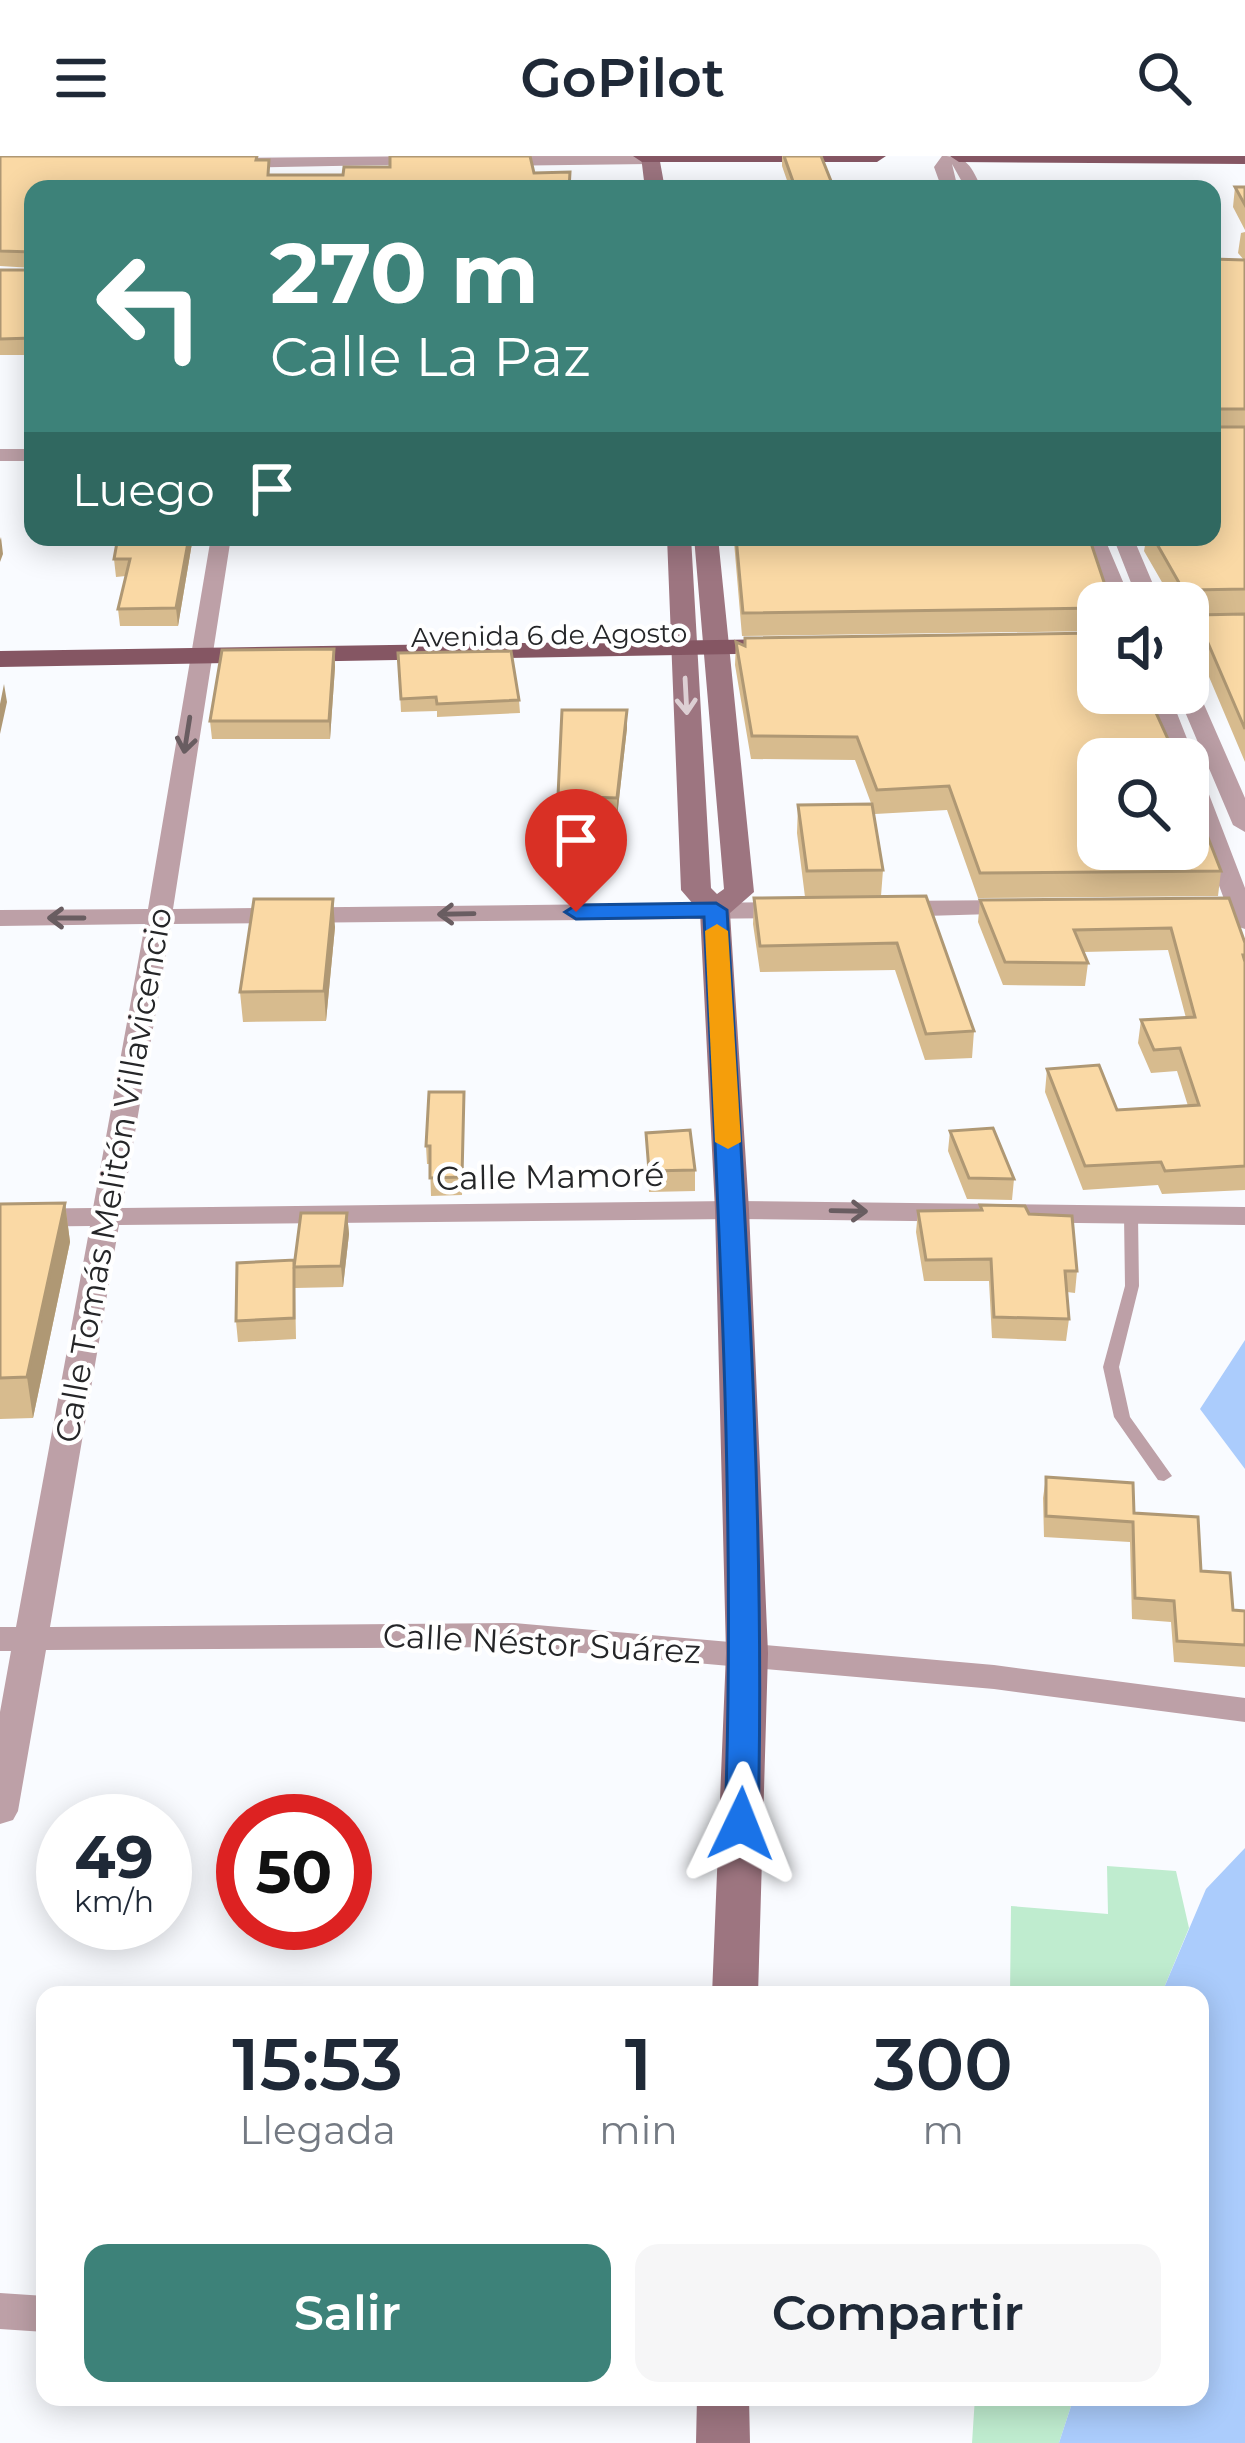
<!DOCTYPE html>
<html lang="es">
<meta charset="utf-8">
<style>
:root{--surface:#fff;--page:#f6f6f7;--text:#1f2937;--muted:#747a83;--accent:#3d8279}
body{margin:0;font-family:Montserrat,sans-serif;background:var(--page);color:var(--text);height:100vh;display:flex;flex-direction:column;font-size:45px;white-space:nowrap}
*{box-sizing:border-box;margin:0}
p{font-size:39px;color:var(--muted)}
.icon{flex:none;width:66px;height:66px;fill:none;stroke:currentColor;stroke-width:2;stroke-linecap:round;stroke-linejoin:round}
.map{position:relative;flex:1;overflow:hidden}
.details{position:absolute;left:36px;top:1830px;width:1173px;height:420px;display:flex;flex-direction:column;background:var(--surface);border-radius:24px;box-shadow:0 6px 30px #0003}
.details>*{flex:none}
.top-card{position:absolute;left:24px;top:24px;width:1197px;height:366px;border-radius:24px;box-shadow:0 6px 30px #0003;background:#3d8279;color:#fff;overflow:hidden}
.buttons{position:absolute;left:1077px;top:426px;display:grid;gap:24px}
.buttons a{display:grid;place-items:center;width:132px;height:132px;border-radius:24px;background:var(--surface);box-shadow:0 6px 30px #0003;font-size:60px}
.speed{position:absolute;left:36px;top:1638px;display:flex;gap:24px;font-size:60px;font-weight:700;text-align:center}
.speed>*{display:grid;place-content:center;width:156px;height:156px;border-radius:50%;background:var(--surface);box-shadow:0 6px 30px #0003;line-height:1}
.speed small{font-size:30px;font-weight:400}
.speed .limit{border:18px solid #d22;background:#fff;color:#111}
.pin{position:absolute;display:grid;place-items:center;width:102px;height:102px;color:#fff;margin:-123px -51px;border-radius:50% 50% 50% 0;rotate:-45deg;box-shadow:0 0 12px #0007}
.pin .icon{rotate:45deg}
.me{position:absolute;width:132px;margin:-66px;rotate:2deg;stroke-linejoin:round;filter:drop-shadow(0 0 9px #0008)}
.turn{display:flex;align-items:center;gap:42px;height:252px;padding:0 48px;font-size:54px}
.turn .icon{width:156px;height:156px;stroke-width:2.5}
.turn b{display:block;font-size:84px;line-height:102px}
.then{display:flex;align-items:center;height:114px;padding:0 48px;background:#0003;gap:24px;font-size:45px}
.eta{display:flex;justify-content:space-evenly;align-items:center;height:204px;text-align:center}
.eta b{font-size:72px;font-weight:600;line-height:84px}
.primary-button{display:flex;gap:24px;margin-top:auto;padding:24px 48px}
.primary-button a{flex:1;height:138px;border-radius:24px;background:var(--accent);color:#fff;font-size:48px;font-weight:600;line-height:138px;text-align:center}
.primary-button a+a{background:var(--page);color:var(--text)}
header{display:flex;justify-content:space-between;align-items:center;height:156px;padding:0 48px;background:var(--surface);font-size:54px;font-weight:600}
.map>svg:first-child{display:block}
</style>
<header><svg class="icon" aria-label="menu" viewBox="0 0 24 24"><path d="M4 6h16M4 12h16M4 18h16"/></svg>GoPilot<svg class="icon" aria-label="search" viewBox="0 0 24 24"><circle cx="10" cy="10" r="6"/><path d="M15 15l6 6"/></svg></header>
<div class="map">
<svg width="1245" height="2287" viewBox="0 0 1245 2287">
<rect width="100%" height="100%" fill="#f9fbff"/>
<path fill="#bfeccf" d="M 1107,1710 L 1176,1715 L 1189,1772 L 1161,1839 L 1010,1839 L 1011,1750 L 1108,1758 Z
M 975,2241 L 1074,2241 L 1059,2287 L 972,2287 Z"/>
<path fill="#abccfc" d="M 1245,1184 L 1245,1313 L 1200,1253 Z
M 1245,1692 L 1245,2287 L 1059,2287 L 1074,2241 L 1200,2241 L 1200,1839 L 1161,1839 L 1206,1733 Z"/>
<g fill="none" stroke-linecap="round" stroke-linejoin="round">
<path fill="#bda0a7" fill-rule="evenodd" d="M 1131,1055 L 1138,1059 L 1139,1130 L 1119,1211 L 1130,1261 L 1172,1320 L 1164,1325 L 1158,1324 L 1114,1261 L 1103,1211 L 1125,1130 L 1124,1059 Z"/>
<path fill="#bda0a7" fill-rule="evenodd" d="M 432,0 L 440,5 L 437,8 L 228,12 L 220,7 L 228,2 Z
M 656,0 L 650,8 L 492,10 L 484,5 L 492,0 Z
M 942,0 C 968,0 971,10 982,33 L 966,33 L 952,8 L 958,33 L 942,33 L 934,11 Z
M 0,293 L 33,293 L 33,305 L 0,305 Z
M 211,381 L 231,381 L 173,753 L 795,746 L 808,754 L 795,762 L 171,768 L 122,1052 L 732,1045 L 1245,1051 L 1245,1069 L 732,1063 L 119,1069 L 50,1471 L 514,1467 L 994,1509 L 1245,1542 L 1245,1566 L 994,1533 L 514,1491 L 46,1494 L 18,1655 L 13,1664 L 0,1668 L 0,1556 L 11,1495 L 0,1495 L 0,1471 L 16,1471 L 90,1070 L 0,1071 L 0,1053 L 93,1052 L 145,768 L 0,770 L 0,754 L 148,753 Z
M 1084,381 L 1104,381 L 1132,447 L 1110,447 Z
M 1113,381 L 1133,381 L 1161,447 L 1139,447 Z
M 1188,530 L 1199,537 L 1245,642 L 1245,676 L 1233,669 L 1177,537 L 1188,537 Z
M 1147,537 L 1169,537 L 1195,603 L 1189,608 L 1200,615 L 1245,732 L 1245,773 L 1236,770 L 1230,759 L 1191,759 L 1178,751 L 1191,743 L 1224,743 L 1188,646 L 1188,603 L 1171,603 Z
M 1017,744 L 1026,747 L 1030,752 L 1026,757 L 891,761 L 878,753 L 891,745 Z
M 0,2137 L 45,2140 L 45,2176 L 0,2173 Z"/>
<path fill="#9d7580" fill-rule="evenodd" d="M 641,0 L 659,0 L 665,33 L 645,33 Z
M 667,381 L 691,381 L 711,732 L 717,738 L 724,733 L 694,381 L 718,381 L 754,736 L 730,757 L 749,1054 L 768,1497 L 758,1839 L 712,1839 L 726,1497 L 715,1054 L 700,756 L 681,734 Z
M 697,2241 L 749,2241 L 750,2287 L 696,2287 Z"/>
<path fill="#855663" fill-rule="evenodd" d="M 633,0 L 886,0 L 877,6 L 642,6 Z
M 950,0 L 1245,0 L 1245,8 L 959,6 Z
M 1245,462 L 1245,478 L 1188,479 L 1188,463 Z
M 782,483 L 791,485 L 795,491 L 791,497 L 0,511 L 0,495 Z"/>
</g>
<path fill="#d7bb8e" d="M 0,0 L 258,0 L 258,4 L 270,19 L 534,17 L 33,33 L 33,112 L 0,110 Z
M 782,0 L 821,0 L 833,33 L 790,33 L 782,10 Z
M 1235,31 L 1245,31 L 1245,74 L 1233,51 Z
M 1245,76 L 1245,458 L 1188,458 L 1188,447 L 1174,447 L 1144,395 L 1146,384 L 1144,381 L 1212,381 L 1212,103 L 1244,104 L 1238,97 L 1241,77 Z
M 33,112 L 33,199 L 0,199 L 0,114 L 31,114 Z
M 118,381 L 193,381 L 178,470 L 120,470 L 118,453 L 126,420 L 116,421 L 114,403 Z
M 722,381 L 1089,381 L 1098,447 L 1098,475 L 742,480 L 734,386 L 723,386 Z
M 1245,458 L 1245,606 L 1193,483 L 1196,459 Z
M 736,486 L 1221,715 L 1218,740 L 978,742 L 947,654 L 875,658 L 855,604 L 751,603 L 735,509 Z
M 334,493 L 335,511 L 330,583 L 212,583 L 210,565 Z
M 398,497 L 519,544 L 520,557 L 437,561 L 437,555 L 401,556 Z
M 627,572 L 617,661 L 558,659 L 558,640 Z
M 798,649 L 883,714 L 881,740 L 974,875 L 972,902 L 925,904 L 895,814 L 760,816 L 753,768 L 754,742 L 805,741 L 797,677 Z
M 1229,742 L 1245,787 L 1245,1034 L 1162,1038 L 1158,1029 L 1083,1034 L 1045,936 L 1047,913 L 1117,954 L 1188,950 L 1177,915 L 1151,917 L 1138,887 L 1141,864 L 1186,862 L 1168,794 L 1083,796 L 1088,807 L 1085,830 L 1003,829 L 978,766 L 980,744 Z
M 335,771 L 326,865 L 243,866 L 240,836 Z
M 464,936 L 462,1039 L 431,1040 L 430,1008 L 427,1008 L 426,990 Z
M 950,975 L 1014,1023 L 1012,1044 L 967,1043 L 948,995 Z
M 646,977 L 695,1014 L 695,1035 L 649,1036 Z
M 65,1047 L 70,1086 L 33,1262 L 0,1263 L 0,1048 Z
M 980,1049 L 1029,1058 L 1077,1115 L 1075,1137 L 1067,1136 L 1069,1163 L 1066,1185 L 992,1182 L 989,1125 L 924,1125 L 916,1076 L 918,1055 L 979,1054 Z
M 347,1057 L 349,1078 L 343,1131 L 295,1132 L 296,1183 L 238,1186 L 236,1165 L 294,1104 Z
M 1046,1321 L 1134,1357 L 1201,1415 L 1233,1454 L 1245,1455 L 1245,1511 L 1174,1506 L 1171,1466 L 1132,1463 L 1130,1386 L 1044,1381 L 1043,1342 Z"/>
<path fill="#af9874" d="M 1,381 L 3,398 L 0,406 L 0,384 Z
M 189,381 L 193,381 L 178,470 L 176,452 Z
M 334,493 L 335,511 L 330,583 L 329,565 Z
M 4,528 L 7,546 L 0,578 L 0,548 Z
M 627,554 L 627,572 L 617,661 L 617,642 Z
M 333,743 L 335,771 L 326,865 L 324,835 Z
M 65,1047 L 70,1086 L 33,1262 L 27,1221 Z
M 347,1057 L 349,1078 L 343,1131 L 341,1110 Z"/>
<path fill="#fad9a5" stroke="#af9874" stroke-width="3" d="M 0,0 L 257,0 L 256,4 L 269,4 L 268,19 L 343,19 L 344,11 L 390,11 L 390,0 L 530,0 L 534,17 L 570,16 L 569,33 L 33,33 L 33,96 L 0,95 Z
M 784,0 L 821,0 L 833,30 L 795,31 Z
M 1235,31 L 1245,31 L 1245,49 Z
M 1212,103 L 1245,104 L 1245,253 L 1212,253 Z
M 33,112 L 33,182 L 0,183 L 0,114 L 31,114 Z
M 1212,271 L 1245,271 L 1245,433 L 1191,434 L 1186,439 L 1153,381 L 1212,381 Z
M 118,381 L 189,381 L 176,452 L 118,453 L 130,403 L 114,403 Z
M 736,381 L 1089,381 L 1111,447 L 1098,447 L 1098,452 L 743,457 Z
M 1245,458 L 1245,573 L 1196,459 Z
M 1098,477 L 1098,537 L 1147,537 L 1177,603 L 1098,603 L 1098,693 L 1188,693 L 1188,630 L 1221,715 L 980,717 L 949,630 L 877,634 L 857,581 L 752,580 L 736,486 L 745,490 L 745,482 Z
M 334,493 L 329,565 L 210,565 L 222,494 Z
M 511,495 L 519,544 L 437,548 L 436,541 L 401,543 L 398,497 Z
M 562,554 L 627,554 L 617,642 L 558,640 Z
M 872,648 L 883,714 L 807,715 L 798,649 Z
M 926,740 L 974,875 L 926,878 L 897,787 L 760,790 L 754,742 Z
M 1229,742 L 1245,787 L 1245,799 L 1243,799 L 1245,806 L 1245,1010 L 1165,1015 L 1161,1006 L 1085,1010 L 1047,913 L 1099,909 L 1117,954 L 1199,949 L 1180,892 L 1154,894 L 1141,864 L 1195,861 L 1171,772 L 1074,774 L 1088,807 L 1005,806 L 980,744 Z
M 254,743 L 333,743 L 324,835 L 240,836 Z
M 429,936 L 464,936 L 462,1021 L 430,1022 L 430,990 L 426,990 Z
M 993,972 L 1014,1023 L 969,1022 L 950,975 Z
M 690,974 L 695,1014 L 649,1015 L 646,977 Z
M 65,1047 L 27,1221 L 0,1222 L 0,1048 Z
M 980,1049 L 1025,1050 L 1029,1058 L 1072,1060 L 1077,1115 L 1065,1115 L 1069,1163 L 994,1161 L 991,1103 L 926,1104 L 918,1055 L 982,1054 Z
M 301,1057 L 347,1057 L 341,1110 L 294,1111 Z
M 294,1104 L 294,1162 L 236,1165 L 237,1107 Z
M 1046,1321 L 1133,1327 L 1134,1357 L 1198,1361 L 1201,1415 L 1230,1417 L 1233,1454 L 1245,1455 L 1245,1489 L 1177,1485 L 1174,1445 L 1135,1442 L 1133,1366 L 1046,1360 Z"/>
<defs><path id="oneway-shaft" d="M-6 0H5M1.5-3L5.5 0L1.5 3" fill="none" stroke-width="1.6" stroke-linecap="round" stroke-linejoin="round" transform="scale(3)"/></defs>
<use stroke="#ddcfd3" href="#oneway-shaft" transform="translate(686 540) rotate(87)"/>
<g stroke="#695d61">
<use href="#oneway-shaft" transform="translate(187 579) rotate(99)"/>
<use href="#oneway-shaft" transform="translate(456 758) rotate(179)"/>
<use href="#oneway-shaft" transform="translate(66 762) rotate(180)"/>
<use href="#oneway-shaft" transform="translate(849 1055) rotate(1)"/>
</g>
<path fill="#1a73e8" stroke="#114b97" stroke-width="3" d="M 716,747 L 727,754 C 745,1058 766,1363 758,1668 L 753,1677 L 729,1677 L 725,1668 C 736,1366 719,1063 704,761 L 576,763 L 565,756 L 576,749 Z"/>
<path fill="#f59e0b" d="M 717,768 L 728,775 L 741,986 L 728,993 L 715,986 L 705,775 Z"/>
<g text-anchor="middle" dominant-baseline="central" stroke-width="9" stroke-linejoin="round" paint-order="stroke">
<g font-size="27" fill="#252628" stroke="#fff">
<text transform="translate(549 479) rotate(-1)">Avenida 6 de Agosto</text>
</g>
<g font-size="33" fill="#252628" stroke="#fff">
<text transform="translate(113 1019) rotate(-80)">Calle Tomás Melitón Villavicencio</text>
<text transform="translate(550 1020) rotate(-1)">Calle Mamoré</text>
<text transform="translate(542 1487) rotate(3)">Calle Néstor Suárez</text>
</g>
</g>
</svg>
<div class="buttons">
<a><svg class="icon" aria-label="sound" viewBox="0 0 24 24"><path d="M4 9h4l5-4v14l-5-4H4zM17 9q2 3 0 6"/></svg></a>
<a><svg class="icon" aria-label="search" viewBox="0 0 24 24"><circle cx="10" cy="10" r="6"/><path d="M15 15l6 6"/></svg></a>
</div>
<div class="speed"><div>49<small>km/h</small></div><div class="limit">50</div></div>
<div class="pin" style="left:576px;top:756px;background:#d93025"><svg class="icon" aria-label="arrive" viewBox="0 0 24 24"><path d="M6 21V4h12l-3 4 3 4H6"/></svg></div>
<svg class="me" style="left:741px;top:1668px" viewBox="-20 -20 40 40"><path d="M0-17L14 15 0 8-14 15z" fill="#1a73e8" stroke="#fff" stroke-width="4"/></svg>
<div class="top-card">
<div class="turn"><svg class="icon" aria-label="left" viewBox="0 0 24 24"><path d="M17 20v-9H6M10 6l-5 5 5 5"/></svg><div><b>270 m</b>Calle La Paz</div></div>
<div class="then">Luego<svg class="icon" aria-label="arrive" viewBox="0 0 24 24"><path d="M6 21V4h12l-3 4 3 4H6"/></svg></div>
</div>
<section class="details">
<div class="eta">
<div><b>15:53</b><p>Llegada</p></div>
<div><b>1</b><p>min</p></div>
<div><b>300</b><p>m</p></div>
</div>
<div class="primary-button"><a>Salir</a><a>Compartir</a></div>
</section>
</div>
